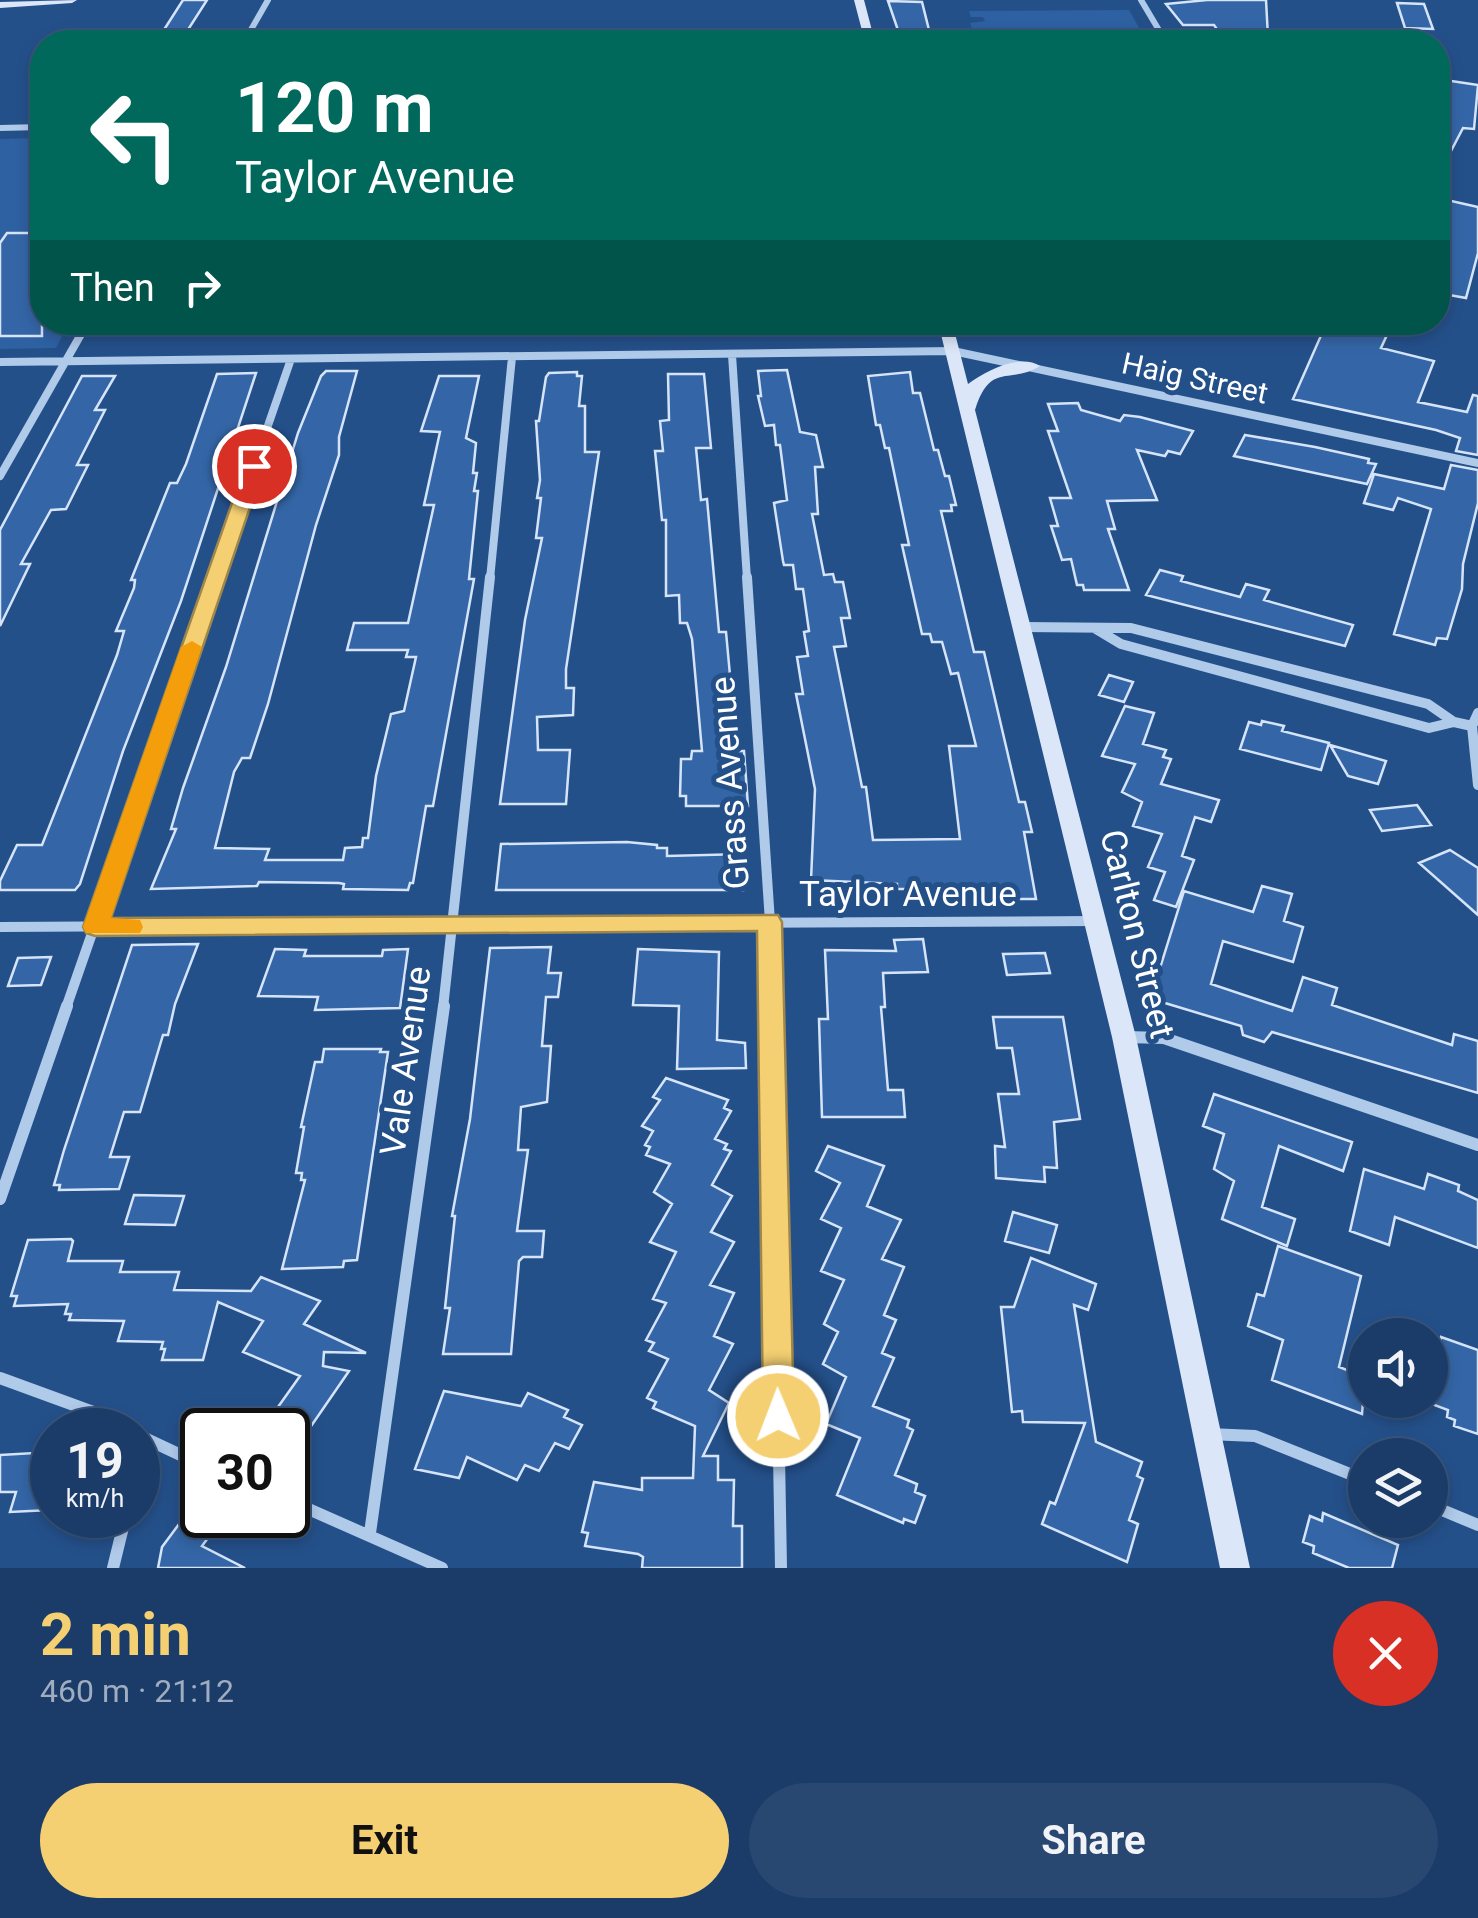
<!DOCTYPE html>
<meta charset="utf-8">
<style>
:root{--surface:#1b3c68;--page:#284771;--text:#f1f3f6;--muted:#a0adc0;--line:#39567c;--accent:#f5d073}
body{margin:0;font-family:Roboto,sans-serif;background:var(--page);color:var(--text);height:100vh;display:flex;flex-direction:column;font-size:38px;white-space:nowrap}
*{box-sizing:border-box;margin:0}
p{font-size:32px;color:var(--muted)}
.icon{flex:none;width:55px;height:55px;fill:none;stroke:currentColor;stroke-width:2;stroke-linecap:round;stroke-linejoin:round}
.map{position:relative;height:1568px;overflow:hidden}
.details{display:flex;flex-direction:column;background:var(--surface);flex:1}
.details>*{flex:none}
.guide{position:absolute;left:30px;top:30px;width:1420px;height:305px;border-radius:40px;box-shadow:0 5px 15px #0003,0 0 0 2px var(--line);background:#00695c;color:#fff;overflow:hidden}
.tools{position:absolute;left:1348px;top:1318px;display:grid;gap:20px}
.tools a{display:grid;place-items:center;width:100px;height:100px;border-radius:50%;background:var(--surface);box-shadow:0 5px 15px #0003,0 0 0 2px var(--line);font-size:50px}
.speed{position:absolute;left:30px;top:1408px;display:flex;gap:20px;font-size:50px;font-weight:700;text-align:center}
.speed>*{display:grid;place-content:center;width:130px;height:130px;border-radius:50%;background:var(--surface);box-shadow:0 5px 15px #0003,0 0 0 2px var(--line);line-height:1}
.speed small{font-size:25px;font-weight:400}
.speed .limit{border:5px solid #111;border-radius:15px;background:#fff;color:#111}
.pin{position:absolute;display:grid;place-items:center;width:85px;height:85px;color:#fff;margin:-42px;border:5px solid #fff;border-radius:50%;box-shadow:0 2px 10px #0007}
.me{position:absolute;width:110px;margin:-55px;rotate:359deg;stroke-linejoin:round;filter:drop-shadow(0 0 8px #0008)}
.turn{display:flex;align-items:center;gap:35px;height:210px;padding:0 40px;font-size:45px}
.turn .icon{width:130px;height:130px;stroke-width:2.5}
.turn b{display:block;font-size:70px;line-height:85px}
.then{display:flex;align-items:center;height:95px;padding:0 40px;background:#0003;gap:20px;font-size:38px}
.round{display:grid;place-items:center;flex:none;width:105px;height:105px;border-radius:52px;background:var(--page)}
.summary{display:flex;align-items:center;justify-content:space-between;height:170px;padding:0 40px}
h1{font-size:60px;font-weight:700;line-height:75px;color:var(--accent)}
.primary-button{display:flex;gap:20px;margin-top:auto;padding:20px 40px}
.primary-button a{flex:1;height:115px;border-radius:60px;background:var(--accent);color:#111;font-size:40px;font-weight:700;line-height:115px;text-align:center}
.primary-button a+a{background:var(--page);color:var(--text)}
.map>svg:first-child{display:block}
</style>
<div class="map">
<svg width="1478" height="1568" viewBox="0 0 1478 1568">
<rect width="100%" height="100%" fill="#24508a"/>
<path fill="#2e61a2" d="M 1129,10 L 1147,42 L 977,42 L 970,23 L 985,21 L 983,17 L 971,17 L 969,11 Z
M 42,138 L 42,322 L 69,323 L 56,348 L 0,349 L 0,139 Z"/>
<path fill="#3466a7" stroke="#d5e4f8" stroke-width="2.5" d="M 183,0 L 207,0 L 184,36 L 160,36 Z
M 1207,0 L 1266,0 L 1268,37 L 1223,38 L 1214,25 L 1183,25 L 1166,4 Z
M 888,1 L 922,2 L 932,42 L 902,42 Z
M 1397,3 L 1424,4 L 1433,29 L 1405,28 Z
M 1438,79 L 1478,85 L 1474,129 L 1463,128 L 1438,176 Z
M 1438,198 L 1478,207 L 1478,253 L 1466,298 L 1438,293 Z
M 7,233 L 42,233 L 42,336 L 0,336 L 0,243 Z
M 1350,322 L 1393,322 L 1381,348 L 1434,361 L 1418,402 L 1467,412 L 1473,395 L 1478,396 L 1478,455 L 1456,451 L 1460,438 L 1436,430 L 1293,399 L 1323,331 L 1344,334 Z
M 787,370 L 800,432 L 816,435 L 823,467 L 815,467 L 818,514 L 812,514 L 824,575 L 833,574 L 835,582 L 843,582 L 850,618 L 841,618 L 846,646 L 834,647 L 862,787 L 866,787 L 873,840 L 960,839 L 949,746 L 976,746 L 958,673 L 951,674 L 942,642 L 932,642 L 930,634 L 922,634 L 902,545 L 909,545 L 889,448 L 885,448 L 880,425 L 876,425 L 868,376 L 910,372 L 913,393 L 920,393 L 934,450 L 938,450 L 945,476 L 949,476 L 956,505 L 951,505 L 952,511 L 941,511 L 974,652 L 984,652 L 1019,802 L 1025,802 L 1032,832 L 1024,832 L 1036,899 L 952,899 L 932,896 L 931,889 L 897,889 L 897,884 L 811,880 L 815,789 L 796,694 L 803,694 L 797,657 L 808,656 L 804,632 L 809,631 L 803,589 L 796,589 L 793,565 L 784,565 L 783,561 L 774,503 L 787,500 L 780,445 L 776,445 L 774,425 L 765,426 L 758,396 L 761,396 L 758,371 Z
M 326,371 L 357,371 L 339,437 L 339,455 L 316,525 L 268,704 L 250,758 L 242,758 L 234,772 L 215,848 L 269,849 L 265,860 L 343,860 L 345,848 L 362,847 L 363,838 L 368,838 L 376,776 L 391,714 L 404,711 L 416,657 L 406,657 L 408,650 L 347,650 L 354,623 L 408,623 L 434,505 L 424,505 L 440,432 L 421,431 L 439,376 L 479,376 L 466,438 L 476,443 L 473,473 L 477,473 L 474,491 L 478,491 L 469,579 L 474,579 L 433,806 L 426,806 L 413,883 L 410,883 L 408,890 L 343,889 L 344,884 L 339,883 L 259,882 L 257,886 L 151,889 L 176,829 L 171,829 L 183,788 L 226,667 L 298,433 L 321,376 Z
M 577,372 L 577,376 L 582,376 L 579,406 L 585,406 L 585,452 L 599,452 L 566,669 L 566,688 L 574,688 L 573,715 L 537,717 L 538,750 L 570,750 L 566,804 L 500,804 L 525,620 L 542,538 L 536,538 L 541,498 L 537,498 L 540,480 L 536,421 L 539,421 L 546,377 L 549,373 Z
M 256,373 L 181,601 L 123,751 L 80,884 L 75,890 L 0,890 L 0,881 L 17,845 L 42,845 L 117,655 L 124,631 L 116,631 L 134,588 L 135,580 L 131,580 L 170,483 L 177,483 L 186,464 L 217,374 Z
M 668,374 L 704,374 L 711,448 L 696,448 L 701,500 L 707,499 L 719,632 L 726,632 L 737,751 L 744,751 L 748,806 L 686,806 L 686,796 L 680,796 L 681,759 L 691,759 L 692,751 L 702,751 L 692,639 L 687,623 L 680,623 L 679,595 L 666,596 L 666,520 L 662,520 L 655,451 L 663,451 L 660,421 L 669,420 Z
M 82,376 L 115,376 L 95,410 L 105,410 L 77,465 L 88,465 L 66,509 L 51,510 L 21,564 L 30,564 L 0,626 L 0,530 Z
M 1078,403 L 1081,410 L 1120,421 L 1124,415 L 1140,417 L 1193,431 L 1180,454 L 1168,451 L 1165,456 L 1137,450 L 1157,500 L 1107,501 L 1115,529 L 1108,529 L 1129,590 L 1084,590 L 1083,585 L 1077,585 L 1071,559 L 1062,560 L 1051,526 L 1058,526 L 1050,498 L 1071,498 L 1048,431 L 1058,431 L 1048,404 Z
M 1245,435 L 1315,447 L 1369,459 L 1368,463 L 1376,464 L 1367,484 L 1234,456 Z
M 1451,465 L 1478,470 L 1478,503 L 1463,564 L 1462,589 L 1447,639 L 1437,638 L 1435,645 L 1394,634 L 1431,509 L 1398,498 L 1393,510 L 1364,503 L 1374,474 L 1444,489 Z
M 1160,570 L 1183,576 L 1181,581 L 1240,597 L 1246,584 L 1269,590 L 1264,600 L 1353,625 L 1345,646 L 1146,595 Z
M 1109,675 L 1133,682 L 1124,702 L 1099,695 Z
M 1125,706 L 1154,713 L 1143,744 L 1166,750 L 1163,757 L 1171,759 L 1161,784 L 1219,800 L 1211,822 L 1195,817 L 1182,856 L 1194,860 L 1176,907 L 1154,900 L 1165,872 L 1148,867 L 1162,834 L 1133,826 L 1142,802 L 1122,792 L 1135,764 L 1102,756 Z
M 1262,721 L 1284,726 L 1282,731 L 1329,743 L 1321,770 L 1240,749 L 1249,722 L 1261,725 Z
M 1330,745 L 1386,761 L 1378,784 L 1348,776 Z
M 1417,805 L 1431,825 L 1382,831 L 1370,810 Z
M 627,842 L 657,845 L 657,848 L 667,848 L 667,856 L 744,854 L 743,890 L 496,890 L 501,844 Z
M 1450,850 L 1478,868 L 1478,915 L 1419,863 Z
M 1262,886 L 1292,894 L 1284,921 L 1303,927 L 1293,962 L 1223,941 L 1211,984 L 1292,1011 L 1303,977 L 1337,988 L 1332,1005 L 1452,1045 L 1454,1034 L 1478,1041 L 1478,1093 L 1272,1032 L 1264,1042 L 1243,1035 L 1241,1026 L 1155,1000 L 1153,966 L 1160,968 L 1184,891 L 1253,912 Z
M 923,939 L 928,972 L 883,973 L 885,1007 L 881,1007 L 888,1090 L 903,1090 L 905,1117 L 822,1117 L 819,1019 L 828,1019 L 825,950 L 896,951 L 894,940 Z
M 198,944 L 175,1004 L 168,1035 L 163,1035 L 140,1112 L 124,1112 L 110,1157 L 129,1157 L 119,1189 L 59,1190 L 60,1185 L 54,1185 L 64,1150 L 132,945 Z
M 551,947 L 548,973 L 561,973 L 558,997 L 546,997 L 542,1046 L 551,1046 L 547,1102 L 521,1107 L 518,1150 L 528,1150 L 517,1231 L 544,1231 L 542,1257 L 523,1257 L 519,1261 L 511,1354 L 443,1354 L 450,1308 L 445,1308 L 455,1216 L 452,1216 L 470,1119 L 490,948 Z
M 275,949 L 306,950 L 304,956 L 382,956 L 383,950 L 408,949 L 400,1008 L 315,1010 L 318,997 L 258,996 Z
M 638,949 L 719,952 L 717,1040 L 745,1043 L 746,1068 L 677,1069 L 679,1006 L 633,1005 Z
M 1045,953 L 1050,973 L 1007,975 L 1003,954 Z
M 51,957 L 41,985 L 8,986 L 18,958 Z
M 993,1017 L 1063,1017 L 1080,1119 L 1054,1122 L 1057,1168 L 1044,1167 L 1045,1182 L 996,1178 L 995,1146 L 1005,1147 L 998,1094 L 1019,1094 L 1012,1048 L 997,1048 Z
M 324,1049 L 381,1049 L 380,1052 L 388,1052 L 357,1260 L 344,1261 L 343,1267 L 282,1269 L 305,1180 L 301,1180 L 302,1173 L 296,1173 L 304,1127 L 301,1127 L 315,1062 L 322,1062 Z
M 666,1078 L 728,1100 L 724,1108 L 731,1111 L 715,1139 L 727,1144 L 724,1149 L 731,1151 L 712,1185 L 732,1196 L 711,1232 L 734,1242 L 710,1285 L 734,1293 L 714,1336 L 733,1344 L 709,1390 L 729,1403 L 703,1456 L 718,1456 L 718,1480 L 734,1480 L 733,1526 L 742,1526 L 742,1568 L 642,1568 L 643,1557 L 638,1554 L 585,1546 L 588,1533 L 582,1532 L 594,1482 L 642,1490 L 642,1478 L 693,1478 L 695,1426 L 653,1408 L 656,1402 L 647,1398 L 668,1359 L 649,1351 L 654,1343 L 646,1340 L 666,1303 L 653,1299 L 676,1252 L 650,1242 L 672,1204 L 654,1192 L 670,1164 L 646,1155 L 650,1147 L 645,1145 L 653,1131 L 642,1126 L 660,1100 L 653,1097 Z
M 1214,1094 L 1352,1142 L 1343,1171 L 1279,1146 L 1262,1207 L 1295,1219 L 1287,1246 L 1222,1219 L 1234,1181 L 1214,1169 L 1224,1134 L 1203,1126 Z
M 828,1146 L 884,1166 L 867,1206 L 901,1220 L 882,1259 L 904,1267 L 884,1315 L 896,1320 L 882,1353 L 894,1358 L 873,1406 L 909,1420 L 907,1427 L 913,1430 L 895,1475 L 917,1484 L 915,1492 L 925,1496 L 915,1523 L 904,1519 L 903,1523 L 837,1495 L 860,1438 L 826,1424 L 846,1377 L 823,1364 L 838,1332 L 824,1324 L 844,1280 L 821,1271 L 841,1228 L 821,1219 L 840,1183 L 816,1171 Z
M 1364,1169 L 1424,1189 L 1428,1174 L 1459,1185 L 1458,1191 L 1478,1200 L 1478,1248 L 1395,1217 L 1389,1245 L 1350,1231 Z
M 134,1195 L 184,1196 L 175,1225 L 125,1224 Z
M 1013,1212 L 1057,1225 L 1049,1253 L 1005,1241 Z
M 71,1239 L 73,1241 L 68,1261 L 123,1261 L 120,1272 L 179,1272 L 174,1290 L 251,1291 L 261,1277 L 320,1301 L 304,1324 L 366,1353 L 324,1352 L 323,1366 L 349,1371 L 305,1435 L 274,1420 L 282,1409 L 278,1407 L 300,1376 L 243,1352 L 263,1321 L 218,1302 L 203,1360 L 162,1360 L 165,1349 L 161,1349 L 163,1342 L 118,1341 L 124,1321 L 69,1320 L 71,1314 L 65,1314 L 68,1304 L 14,1306 L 17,1296 L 11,1296 L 28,1240 Z
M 1278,1246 L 1361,1276 L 1339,1367 L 1365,1377 L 1362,1414 L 1272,1380 L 1283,1340 L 1248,1326 L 1257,1294 L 1264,1296 Z
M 1031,1258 L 1096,1284 L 1088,1310 L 1074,1305 L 1096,1442 L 1142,1462 L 1137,1476 L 1143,1479 L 1129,1520 L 1138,1524 L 1127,1562 L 1042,1524 L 1050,1502 L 1055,1504 L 1085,1423 L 1023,1422 L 1022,1411 L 1012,1412 L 1001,1307 L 1014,1307 Z
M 1441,1337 L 1478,1350 L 1478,1434 L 1454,1426 L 1455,1420 L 1447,1417 L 1448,1410 L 1429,1403 Z
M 444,1391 L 521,1406 L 528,1393 L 568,1410 L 564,1417 L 582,1425 L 569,1449 L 555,1443 L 539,1471 L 525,1465 L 517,1480 L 467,1457 L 459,1478 L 415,1469 Z
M 52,1452 L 50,1510 L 10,1512 L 16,1492 L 0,1492 L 0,1455 Z
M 188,1512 L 216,1527 L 202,1546 L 245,1568 L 158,1568 L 162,1547 Z
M 1323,1513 L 1398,1545 L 1392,1568 L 1349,1568 L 1313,1553 L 1314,1546 L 1303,1542 L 1310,1516 L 1322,1521 Z"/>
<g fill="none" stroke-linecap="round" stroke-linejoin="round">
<path stroke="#b0caea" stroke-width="6" d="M 1141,0 L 1166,42
M 244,42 L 268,0
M 0,128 L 42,127"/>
<path stroke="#b0caea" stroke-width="8" d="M 732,355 L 747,579
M 0,362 L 953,351 L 1478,463
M 0,476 L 88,322
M 215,579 L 291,359
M 490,579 L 512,357"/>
<path stroke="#b0caea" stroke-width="10" d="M 747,577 L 770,922 L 771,1008
M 1023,627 L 1131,628 L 1428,704 L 1454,722 L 1472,726 L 1478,785
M 1096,629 L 1121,644 L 1429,728 L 1454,722
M 1472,726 L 1478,713
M 0,927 L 1095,921
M 66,1008 L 216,577
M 443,1008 L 490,577"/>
<path stroke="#b0caea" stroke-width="12" d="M 771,1006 L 781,1568
M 1125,1037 L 1164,1038 L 1478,1145
M 0,1199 L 67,1006
M 0,1378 L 93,1412 L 128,1430
M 1208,1434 L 1255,1436 L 1365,1480
M 138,1435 L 202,1465
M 138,1468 L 145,1439
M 288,1500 L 442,1568
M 1430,1505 L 1478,1525
M 370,1533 L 444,1006
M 113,1568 L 126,1515"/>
<path fill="#dbe7f8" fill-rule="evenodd" d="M 77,0 L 72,3 L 0,8 L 0,2 Z
M 854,0 L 864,0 L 875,42 L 865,42 Z
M 938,322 L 952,322 L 968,384 C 986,371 1020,353 1040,366 C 1010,385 990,361 975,410 L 1136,1037 L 1250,1568 L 1220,1568 L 1112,1037 Z"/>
</g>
<path fill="#f5d073" stroke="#9f874b" stroke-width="2.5" d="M 254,460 L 264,466 L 111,918 L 778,915 L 782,922 L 794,1416 L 790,1426 L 778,1431 L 767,1426 L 763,1416 L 757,931 L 95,936 L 86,933 L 83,927 L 245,466 Z"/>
<path fill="#f59e0b" d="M 192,641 L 202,647 L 111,918 L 140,920 L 143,927 L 140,933 L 86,933 L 83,927 L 181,647 Z"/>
<g text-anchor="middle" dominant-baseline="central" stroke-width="10" stroke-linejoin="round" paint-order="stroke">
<g font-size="30" fill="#fff" stroke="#24508a">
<text transform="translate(1195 378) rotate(12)">Haig Street</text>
</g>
<g font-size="35" fill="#fff" stroke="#24508a">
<text transform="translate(730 783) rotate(-94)">Grass Avenue</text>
<text x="908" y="894">Taylor Avenue</text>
<text transform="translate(1137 934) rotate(76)">Carlton Street</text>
<text transform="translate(406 1061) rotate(-82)">Vale Avenue</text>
</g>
</g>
</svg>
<div class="tools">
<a><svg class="icon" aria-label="sound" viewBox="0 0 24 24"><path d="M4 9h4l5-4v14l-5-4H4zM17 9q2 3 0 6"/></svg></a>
<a><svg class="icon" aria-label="layers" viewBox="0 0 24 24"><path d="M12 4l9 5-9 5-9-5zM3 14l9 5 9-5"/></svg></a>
</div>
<div class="speed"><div>19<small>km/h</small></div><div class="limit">30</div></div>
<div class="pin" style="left:254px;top:466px;background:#d93025"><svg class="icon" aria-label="arrive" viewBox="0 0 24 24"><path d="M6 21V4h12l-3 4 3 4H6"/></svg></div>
<svg class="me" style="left:778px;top:1416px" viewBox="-20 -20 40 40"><circle r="17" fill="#f5d073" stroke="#fff" stroke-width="3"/><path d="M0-11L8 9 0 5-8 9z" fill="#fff"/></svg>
<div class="guide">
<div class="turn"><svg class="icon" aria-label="left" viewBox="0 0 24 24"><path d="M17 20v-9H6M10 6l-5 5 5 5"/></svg><div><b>120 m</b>Taylor Avenue</div></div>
<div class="then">Then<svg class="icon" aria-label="right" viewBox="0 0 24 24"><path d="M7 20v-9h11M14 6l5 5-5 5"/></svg></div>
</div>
</div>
<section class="details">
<div class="summary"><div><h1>2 min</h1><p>460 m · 21:12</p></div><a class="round" style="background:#d93025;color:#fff"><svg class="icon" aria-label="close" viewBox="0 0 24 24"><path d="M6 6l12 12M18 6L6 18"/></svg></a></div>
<div class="primary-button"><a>Exit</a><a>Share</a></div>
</section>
